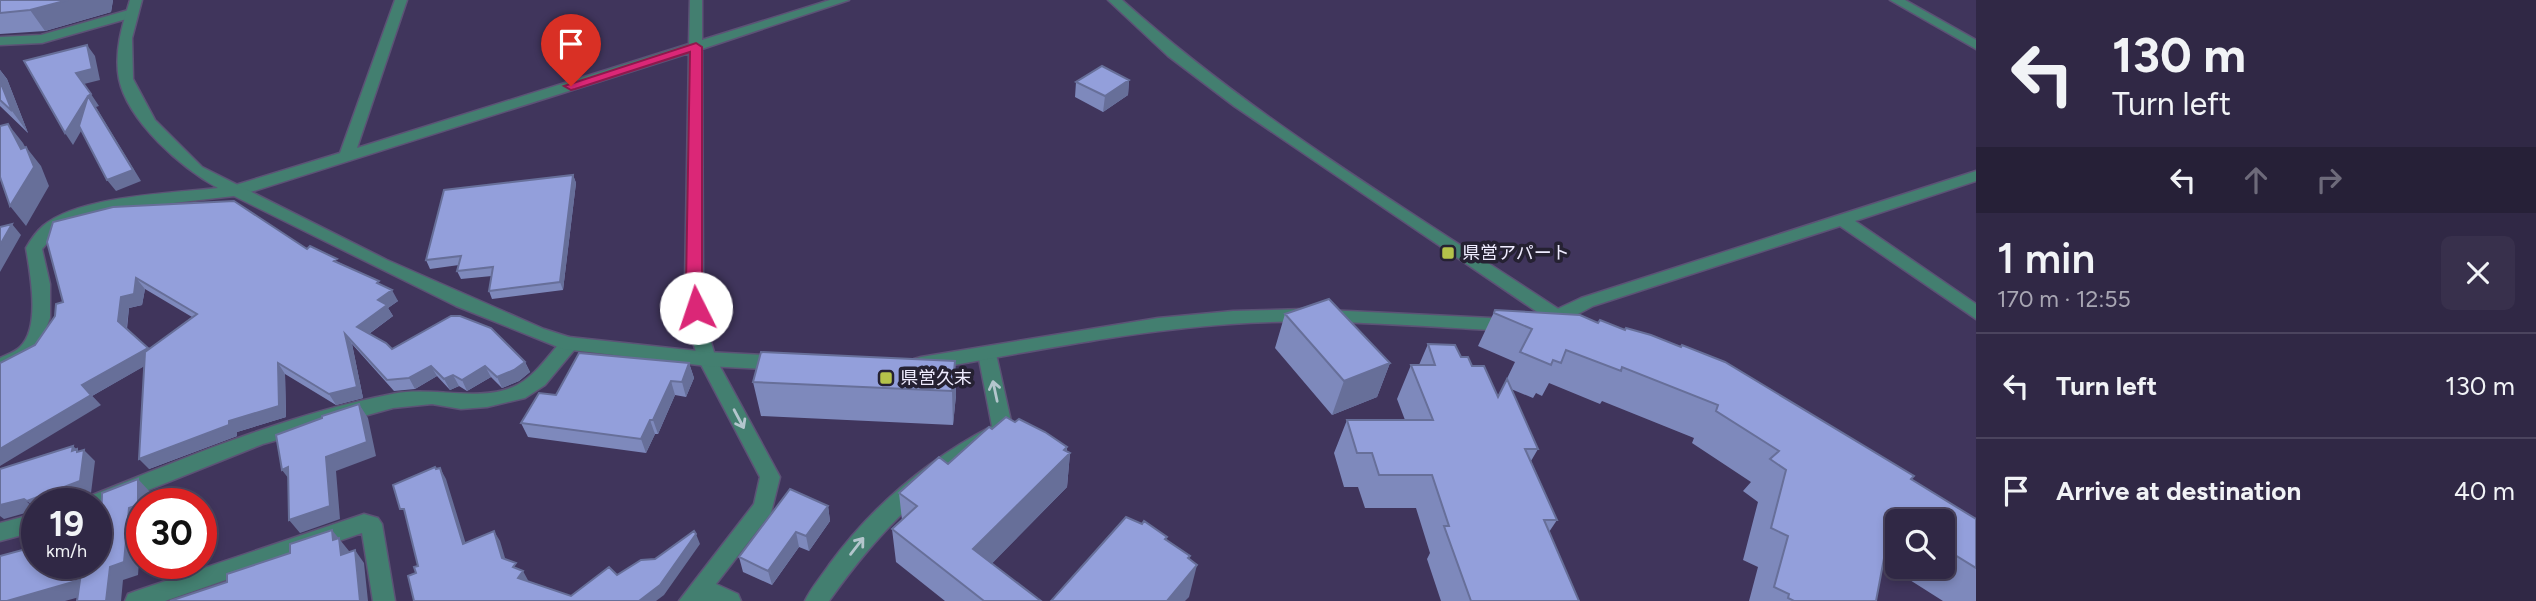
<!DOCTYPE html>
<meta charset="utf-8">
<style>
:root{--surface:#302845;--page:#38304c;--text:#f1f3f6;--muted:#a8a6b3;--line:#4b445e}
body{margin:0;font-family:Figtree,"Noto Sans JP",sans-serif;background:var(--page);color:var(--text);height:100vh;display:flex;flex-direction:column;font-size:26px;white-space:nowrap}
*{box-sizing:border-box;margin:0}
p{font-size:23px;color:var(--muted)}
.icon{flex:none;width:38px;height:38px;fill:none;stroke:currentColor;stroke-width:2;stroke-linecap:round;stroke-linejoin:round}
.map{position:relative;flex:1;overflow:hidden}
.panel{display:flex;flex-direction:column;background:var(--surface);width:560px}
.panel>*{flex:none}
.banner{background:#302845;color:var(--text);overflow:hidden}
.fabs{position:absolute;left:1885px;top:509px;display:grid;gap:14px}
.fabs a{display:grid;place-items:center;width:70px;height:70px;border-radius:10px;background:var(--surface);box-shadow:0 4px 10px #0003,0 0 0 2px var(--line);font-size:35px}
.speed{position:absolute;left:21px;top:488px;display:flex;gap:14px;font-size:35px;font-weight:700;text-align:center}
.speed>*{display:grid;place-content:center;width:91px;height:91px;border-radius:50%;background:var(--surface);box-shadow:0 4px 10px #0003,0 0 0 2px var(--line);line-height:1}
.speed small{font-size:18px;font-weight:400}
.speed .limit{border:10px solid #d22;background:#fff;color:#111}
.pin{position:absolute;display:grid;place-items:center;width:60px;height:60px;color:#fff;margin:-72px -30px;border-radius:50% 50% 50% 0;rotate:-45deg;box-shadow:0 0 7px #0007}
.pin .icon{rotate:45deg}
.me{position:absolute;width:77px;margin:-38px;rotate:356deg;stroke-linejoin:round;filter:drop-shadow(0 0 5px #0008)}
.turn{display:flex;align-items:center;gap:24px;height:147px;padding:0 21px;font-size:32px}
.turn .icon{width:91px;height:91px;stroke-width:2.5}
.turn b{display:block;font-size:49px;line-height:60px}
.lanes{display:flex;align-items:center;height:66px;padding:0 21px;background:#0003;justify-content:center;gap:35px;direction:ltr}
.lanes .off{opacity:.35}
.round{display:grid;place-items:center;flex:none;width:74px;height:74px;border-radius:10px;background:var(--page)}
.headline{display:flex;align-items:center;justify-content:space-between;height:119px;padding:0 21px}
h1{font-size:42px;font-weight:600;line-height:52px}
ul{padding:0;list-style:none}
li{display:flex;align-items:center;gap:21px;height:105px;padding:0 21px;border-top:2px solid var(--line)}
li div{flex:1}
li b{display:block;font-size:26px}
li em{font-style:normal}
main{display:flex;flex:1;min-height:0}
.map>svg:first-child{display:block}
</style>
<main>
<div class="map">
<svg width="1976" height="601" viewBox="0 0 1976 601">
<rect width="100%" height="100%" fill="#40355c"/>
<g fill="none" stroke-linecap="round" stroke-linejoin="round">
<defs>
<path id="minor" d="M 395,0 L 407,0 L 357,148 L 689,44 L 690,0 L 702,0 L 702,40 L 830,0 L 849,0 L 702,49 L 703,284 L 708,332 L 716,359 L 780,477 L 771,513 L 716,584 L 738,594 L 741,601 L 679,601 L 754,504 L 760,477 L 698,359 L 690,332 L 685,284 L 689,53 L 241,195 L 235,196 L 227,191 L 229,187 L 340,153 Z
M 132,9 L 138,13 L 137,16 L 42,43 L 0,45 L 0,37 L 41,35 Z
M 1976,171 L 1976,181 L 1855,221 L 1976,304 L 1976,319 L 1840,226 L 1593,306 L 1563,322 L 1551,322 L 1548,317 L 1551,312 L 1581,298 Z
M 569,337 L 575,339 L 578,344 L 575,349 L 545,385 L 525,398 L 487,407 L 461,409 L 432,404 L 393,408 L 263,444 L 96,511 L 96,504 L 82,504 L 85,498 C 185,458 285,415 392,394 C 432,386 476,402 513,387 C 534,378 548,356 563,339 Z
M 987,347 L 993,349 L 996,354 L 1013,430 L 1010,435 C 931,478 881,528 829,601 L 805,601 C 811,588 821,577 829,565 C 872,506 927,460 992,426 L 978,354 L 981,349 Z
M 37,513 L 37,531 L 0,541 L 0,523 Z
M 364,514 L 378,518 L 382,524 L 395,601 L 373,601 L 362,533 L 165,601 L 125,601 L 128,594 L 136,591 Z"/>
<path id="tertiary" d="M 130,0 L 142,0 L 132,38 L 133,79 L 155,120 L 202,167 L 387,260 L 544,329 L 569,337 L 707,352 L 782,356 L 789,358 L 791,363 L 789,368 L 782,370 L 707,366 L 563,349 L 456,306 L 234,196 L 139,207 L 93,216 L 57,232 L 42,249 L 50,284 L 50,318 L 38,350 L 35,355 L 0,374 L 0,358 C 6,355 15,352 20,347 C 41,328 30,273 26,248 C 30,241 36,232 43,226 C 78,196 172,193 218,188 C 182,168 128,122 119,79 C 114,52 122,26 130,0 Z
M 1108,0 L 1122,0 C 1256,120 1413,213 1563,312 L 1568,330 L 1565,335 L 1553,335 L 1549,320 L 1234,106 L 1168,56 Z
M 1890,0 L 1905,0 L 1976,40 L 1976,49 Z
M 1306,309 L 1512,319 L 1518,320 L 1521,325 L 1518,330 L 1512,331 C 1419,327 1324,317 1231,324 C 1127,331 1024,353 921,371 L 914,369 L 912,364 L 914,359 L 921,357 L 1158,318 L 1233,311 Z"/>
</defs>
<use href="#minor" stroke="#5c5276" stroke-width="3"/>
<use href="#tertiary" stroke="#5c5276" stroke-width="3"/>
<use href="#minor" fill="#437f70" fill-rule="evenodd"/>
<use href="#tertiary" fill="#437f70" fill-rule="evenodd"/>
</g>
<path fill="#7e89bc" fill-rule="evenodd" d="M 0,0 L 113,0 L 111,12 L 45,31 L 0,34 Z
M 0,70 L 7,79 L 28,133 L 0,106 Z
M 1129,80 L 1128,95 L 1103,112 L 1075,97 L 1076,82 Z
M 573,175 L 576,183 L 563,290 L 492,299 L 489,291 L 492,276 L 461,279 L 457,271 L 459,265 L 430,269 L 426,260 Z
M 47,242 L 307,249 L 340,263 L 381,285 L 398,301 L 388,308 L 393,316 L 369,334 L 392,349 L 525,362 L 530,372 L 519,381 L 502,388 L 491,377 L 467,391 L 459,386 L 450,390 L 437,376 L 415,389 L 394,391 L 352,344 L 363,398 L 336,405 L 285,374 L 286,417 L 237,432 L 237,436 L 149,469 L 144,366 L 92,396 L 101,405 L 35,345 L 55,316 L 63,302 ZM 145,289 L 192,317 L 149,349 L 127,329 L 129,308 L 142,305 Z
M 1495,310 L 1911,479 L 1976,519 L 1976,601 L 1943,601 L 1883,563 L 1876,601 L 1749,601 L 1758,567 L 1743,560 L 1758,502 L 1743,491 L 1751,482 L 1692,443 L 1694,438 L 1602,401 L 1600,404 L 1549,383 L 1542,396 L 1536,393 L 1533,398 L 1511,389 L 1538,449 L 1531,461 L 1557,520 L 1549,532 L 1579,601 L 1441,601 L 1427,559 L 1430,553 L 1416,508 L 1365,508 L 1358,487 L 1344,487 L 1334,453 L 1347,420 L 1405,420 L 1397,399 L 1411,365 L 1419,365 L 1428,344 L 1461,357 L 1472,366 L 1498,397 L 1515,362 L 1478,346 ZM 1897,522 L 1942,522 L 1942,567 L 1897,567 Z
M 1285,314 L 1390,363 L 1377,397 L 1332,415 L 1275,348 Z
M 955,361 L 956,395 L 953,425 L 761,416 L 753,382 Z
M 689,363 L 694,378 L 686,397 L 675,395 L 658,434 L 655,434 L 646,453 L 528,437 L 521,423 L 556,395 Z
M 992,429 L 1067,447 L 1067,451 L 1070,453 L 1067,487 L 992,563 L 1041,601 L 945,601 L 896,562 L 892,529 L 902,520 L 899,493 L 948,464 Z
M 828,506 L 830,521 L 809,551 L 799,547 L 772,585 L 743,572 L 739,557 Z"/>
<path fill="#676f99" d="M 68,0 L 113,0 L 111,12 L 45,31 L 30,10 Z
M 87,45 L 95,56 L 100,80 L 84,84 L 76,73 Z
M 0,70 L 7,79 L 28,133 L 12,111 L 0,81 Z
M 1129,80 L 1128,95 L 1103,112 L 1105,96 Z
M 91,94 L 99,106 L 96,107 L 141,181 L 116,191 L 107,180 L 95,107 L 73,145 L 65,133 L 88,96 Z
M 8,124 L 23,143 L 31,158 L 26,147 L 41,166 L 49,186 L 26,226 L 10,206 L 21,149 Z
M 573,175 L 576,183 L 563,290 L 560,282 Z
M 12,224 L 21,235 L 0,272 L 0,245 Z
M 136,278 L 145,289 L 142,305 L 129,308 L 126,332 L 118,321 L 121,297 Z
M 392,290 L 398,301 L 388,308 L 393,316 L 363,338 L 357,327 L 378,300 Z
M 345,334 L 352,344 L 363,398 L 336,405 L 329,394 Z
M 148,348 L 157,359 L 92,396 L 101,405 L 0,466 L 0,449 L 82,385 Z
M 955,361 L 956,395 L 953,425 L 952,391 Z
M 525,362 L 530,372 L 519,381 L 502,388 L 497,377 Z
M 278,363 L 285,374 L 286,417 L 237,432 L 237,436 L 149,469 L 139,459 L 229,421 Z
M 689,363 L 694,378 L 686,397 L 682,382 Z
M 1390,363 L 1377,397 L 1332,415 L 1344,381 Z
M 431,366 L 437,376 L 415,389 L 409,378 Z
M 485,366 L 491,377 L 467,391 L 462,380 Z
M 453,375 L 459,386 L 450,390 L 444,379 Z
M 671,381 L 675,395 L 658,434 L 653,420 Z
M 359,404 L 368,418 L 376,456 L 336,471 L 340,519 L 300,533 L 289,520 Z
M 650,420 L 655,434 L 646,453 L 641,439 Z
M 73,446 L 83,455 L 84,450 L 95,461 L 91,493 L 62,504 L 37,504 L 37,510 L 27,501 L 72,451 Z
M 1067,447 L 1066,457 L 1070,453 L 1067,487 L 974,582 L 973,549 Z
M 288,467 L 292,483 L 282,470 Z
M 440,468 L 446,479 L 469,554 L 463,544 Z
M 138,479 L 150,492 L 150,504 L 142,504 L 142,521 L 138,575 L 123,580 L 121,601 L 106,601 L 110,567 Z
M 24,499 L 36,510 L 4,519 L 0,516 L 0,505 Z
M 828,506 L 830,521 L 809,551 L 806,536 Z
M 332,530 L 349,551 L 351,568 L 341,555 L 333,540 Z
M 494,531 L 500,541 L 508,568 L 502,558 Z
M 796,532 L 799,547 L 772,585 L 768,571 Z
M 696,534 L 700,544 L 664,595 L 656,601 L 639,601 Z
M 355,550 L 364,563 L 368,601 L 360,601 Z
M 1190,556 L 1185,580 L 1197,565 L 1189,597 L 1185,601 L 1167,601 Z
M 523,571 L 529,582 L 518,578 Z
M 80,580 L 94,593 L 65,601 L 7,601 Z"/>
<path fill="#939fdb" stroke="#676f99" stroke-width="2" d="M 0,0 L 68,0 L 30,10 L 0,13 Z
M 87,45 L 92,69 L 76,73 L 91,94 L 88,96 L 133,170 L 107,180 L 79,126 L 88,96 L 65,133 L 24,61 Z
M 1102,66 L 1129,80 L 1105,96 L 1076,82 Z
M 0,81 L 12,111 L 0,100 Z
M 8,124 L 21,149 L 26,147 L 34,167 L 10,206 L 0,177 L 0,126 Z
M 573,175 L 560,282 L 489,291 L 493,267 L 457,271 L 461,256 L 426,260 L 444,190 Z
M 234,201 L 307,249 L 310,246 L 337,259 L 334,261 L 379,281 L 377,283 L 392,290 L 378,300 L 387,305 L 357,327 L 386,343 L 392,349 L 451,316 L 460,316 L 491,328 L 525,362 L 514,370 L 497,377 L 485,366 L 462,380 L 453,375 L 444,379 L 431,366 L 409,378 L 387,380 L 345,334 L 357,387 L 329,394 L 278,363 L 279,406 L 229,421 L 229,425 L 139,459 L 145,352 L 197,314 L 136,278 L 134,294 L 121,297 L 118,321 L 148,348 L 82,385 L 91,395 L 0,449 L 0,363 L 35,345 L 55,316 L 56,304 L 63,302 L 47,242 L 53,222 L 113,207 Z
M 12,224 L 0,245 L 0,227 Z
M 1329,299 L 1390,363 L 1344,381 L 1285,314 Z
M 1495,310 L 1580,315 L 1598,323 L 1600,320 L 1625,330 L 1626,328 L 1651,335 L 1681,347 L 1682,345 L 1725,362 L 1914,476 L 1911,479 L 1976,519 L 1976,568 L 1942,547 L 1942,522 L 1901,522 L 1892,516 L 1876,601 L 1794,601 L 1788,598 L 1789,594 L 1774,587 L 1788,536 L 1771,528 L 1786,470 L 1770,459 L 1779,451 L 1716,411 L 1718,405 L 1622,367 L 1621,371 L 1566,350 L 1561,363 L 1553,360 L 1551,365 L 1520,352 L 1532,329 L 1494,313 Z
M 1428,344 L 1455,345 L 1461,357 L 1468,357 L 1472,366 L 1484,366 L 1498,397 L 1507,379 L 1538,449 L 1525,449 L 1557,520 L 1544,520 L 1579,601 L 1471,601 L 1444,526 L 1449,526 L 1432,475 L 1379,475 L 1372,453 L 1357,453 L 1347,420 L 1433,420 L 1411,365 L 1435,365 Z
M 761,352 L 955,361 L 952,391 L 753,382 Z
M 579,353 L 689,363 L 682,382 L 671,381 L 653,420 L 650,420 L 641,439 L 521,423 L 539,393 L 556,395 Z
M 359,404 L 367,442 L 326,457 L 330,506 L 289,520 L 288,467 L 282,470 L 276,435 L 322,418 L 322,416 Z
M 1006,417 L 1015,422 L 1019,419 L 1045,432 L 1067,447 L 1064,450 L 1070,453 L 973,549 L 1041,601 L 984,601 L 892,529 L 917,506 L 899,493 L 939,457 L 948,464 L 989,427 L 992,429 Z
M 73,446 L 72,451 L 77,449 L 77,452 L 84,450 L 80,481 L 27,501 L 24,499 L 0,505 L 0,469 Z
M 435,467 L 436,469 L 440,468 L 463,544 L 494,531 L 502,558 L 516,563 L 513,567 L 523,571 L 518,578 L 571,596 L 609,567 L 617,575 L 641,560 L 655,559 L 694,531 L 696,534 L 660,585 L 639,601 L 414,601 L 408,576 L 416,573 L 414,567 L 418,566 L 404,509 L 400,509 L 393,485 Z
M 138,479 L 138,505 L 129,508 L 124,562 L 110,567 L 106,601 L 77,601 L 80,580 L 7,601 L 0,601 L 0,556 L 37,546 L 37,564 L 96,564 L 96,529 L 101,528 L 102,493 Z
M 790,489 L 828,506 L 806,536 L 796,532 L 768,571 L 739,557 Z
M 1126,517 L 1142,524 L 1144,521 L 1167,537 L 1165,539 L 1190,556 L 1188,558 L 1197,565 L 1167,601 L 1051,601 Z
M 332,530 L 333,540 L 339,538 L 341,555 L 355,550 L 360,601 L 170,601 L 227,582 L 227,574 L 290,553 L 290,544 Z"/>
<defs><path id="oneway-shaft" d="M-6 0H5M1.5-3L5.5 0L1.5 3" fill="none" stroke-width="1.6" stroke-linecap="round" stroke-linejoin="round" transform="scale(1.75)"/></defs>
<g stroke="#b3c6cd">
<use href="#oneway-shaft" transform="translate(995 391) rotate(-102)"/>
<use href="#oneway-shaft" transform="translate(739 419) rotate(62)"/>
<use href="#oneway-shaft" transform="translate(857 546) rotate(-52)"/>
</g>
<path fill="#db2777" stroke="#8e194d" stroke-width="2" d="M 696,43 L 702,47 L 702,284 L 704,308 L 696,314 L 688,308 L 686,284 L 690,52 L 575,89 L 571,90 L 564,86 Z"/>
<g fill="#b4c24a" stroke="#252132" stroke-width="2.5">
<rect x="1441" y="246" width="14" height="14" rx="3.5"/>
<rect x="879" y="371" width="14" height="14" rx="3.5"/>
</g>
<g text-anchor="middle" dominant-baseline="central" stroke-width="7" stroke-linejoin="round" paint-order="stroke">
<g font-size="18" fill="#efecff" stroke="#252132" text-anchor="start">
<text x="1462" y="253">県営アパート</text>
<text x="900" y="378">県営久末</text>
</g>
</g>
</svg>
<div class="fabs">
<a><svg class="icon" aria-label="search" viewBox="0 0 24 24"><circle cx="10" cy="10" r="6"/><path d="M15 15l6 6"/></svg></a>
</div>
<div class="speed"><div>19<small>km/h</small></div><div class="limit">30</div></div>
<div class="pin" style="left:571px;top:86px;background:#d93025"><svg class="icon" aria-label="arrive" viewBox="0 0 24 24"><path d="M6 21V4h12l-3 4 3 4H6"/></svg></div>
<svg class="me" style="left:696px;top:308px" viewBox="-20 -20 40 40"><circle r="19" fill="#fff"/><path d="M0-13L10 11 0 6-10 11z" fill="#db2777"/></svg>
</div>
<section class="panel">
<div class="banner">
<div class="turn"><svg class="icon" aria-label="left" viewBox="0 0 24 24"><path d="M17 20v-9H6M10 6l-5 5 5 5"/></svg><div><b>130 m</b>Turn left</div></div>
<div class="lanes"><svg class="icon" aria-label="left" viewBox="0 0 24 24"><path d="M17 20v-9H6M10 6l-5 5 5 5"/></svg><svg class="icon off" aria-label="ahead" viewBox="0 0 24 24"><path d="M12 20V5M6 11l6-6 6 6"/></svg><svg class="icon off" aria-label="right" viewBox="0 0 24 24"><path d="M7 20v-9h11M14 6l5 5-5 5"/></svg></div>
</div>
<div class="headline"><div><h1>1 min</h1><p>170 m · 12:55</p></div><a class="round"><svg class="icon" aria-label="close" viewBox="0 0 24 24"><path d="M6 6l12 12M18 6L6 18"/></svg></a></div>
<ul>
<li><svg class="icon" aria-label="left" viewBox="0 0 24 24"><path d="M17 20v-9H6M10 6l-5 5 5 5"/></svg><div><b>Turn left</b></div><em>130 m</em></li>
<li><svg class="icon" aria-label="arrive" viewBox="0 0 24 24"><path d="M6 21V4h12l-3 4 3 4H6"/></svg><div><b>Arrive at destination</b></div><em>40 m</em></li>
</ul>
</section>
</main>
